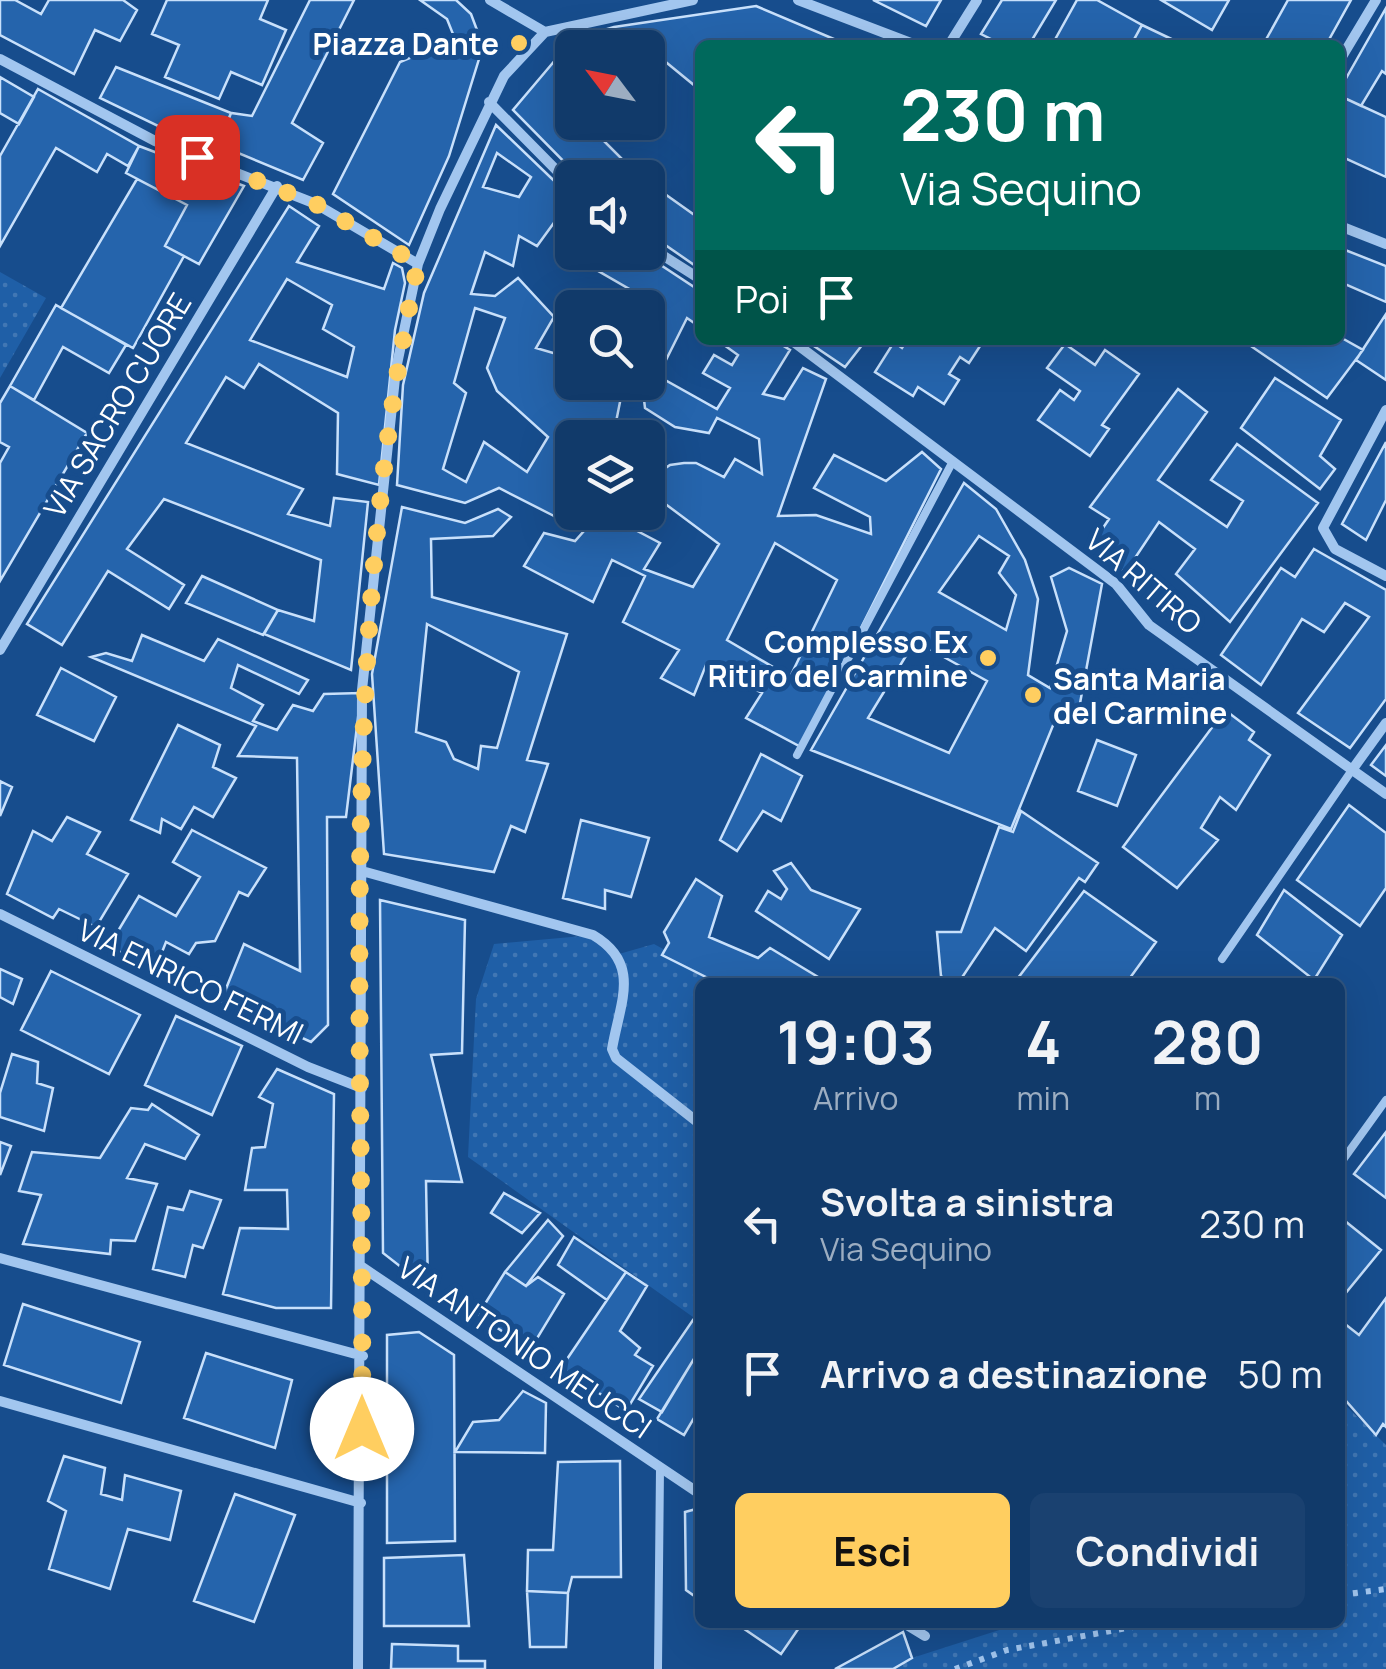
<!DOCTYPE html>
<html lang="it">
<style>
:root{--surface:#113a6a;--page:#1a4170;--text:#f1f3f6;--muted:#9cadc1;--line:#30547e;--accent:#ffce60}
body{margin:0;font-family:Manrope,sans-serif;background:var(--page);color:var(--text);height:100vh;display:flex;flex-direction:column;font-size:38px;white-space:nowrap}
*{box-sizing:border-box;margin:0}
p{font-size:32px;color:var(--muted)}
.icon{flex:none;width:55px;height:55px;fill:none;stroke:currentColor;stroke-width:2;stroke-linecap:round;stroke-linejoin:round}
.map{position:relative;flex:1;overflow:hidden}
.details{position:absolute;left:695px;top:978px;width:650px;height:650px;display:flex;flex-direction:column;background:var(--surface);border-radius:15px;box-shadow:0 10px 40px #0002,0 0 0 2px var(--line)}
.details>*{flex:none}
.banner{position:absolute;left:695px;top:40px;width:650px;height:305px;border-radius:15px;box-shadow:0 10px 40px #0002,0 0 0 2px var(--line);background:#00695c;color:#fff;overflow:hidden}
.needle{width:65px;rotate:302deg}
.buttons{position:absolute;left:555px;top:30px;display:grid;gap:20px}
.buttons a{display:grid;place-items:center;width:110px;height:110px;border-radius:15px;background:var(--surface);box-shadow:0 10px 40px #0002,0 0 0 2px var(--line);font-size:50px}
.pin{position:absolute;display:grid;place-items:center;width:85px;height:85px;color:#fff;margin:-42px;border-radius:20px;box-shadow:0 5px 15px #0006}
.me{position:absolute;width:110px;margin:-55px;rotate:0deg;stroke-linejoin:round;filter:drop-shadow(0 0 8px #0008)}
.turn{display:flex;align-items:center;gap:35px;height:210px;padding:0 40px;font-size:45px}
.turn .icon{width:130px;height:130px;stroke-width:2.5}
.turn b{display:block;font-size:70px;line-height:85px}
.then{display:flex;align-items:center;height:95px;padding:0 40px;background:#0003;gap:20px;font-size:38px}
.eta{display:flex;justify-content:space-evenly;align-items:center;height:170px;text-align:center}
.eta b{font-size:60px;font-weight:700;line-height:70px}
.cta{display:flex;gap:20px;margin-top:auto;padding:20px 40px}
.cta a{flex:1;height:115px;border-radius:15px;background:var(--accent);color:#111;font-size:40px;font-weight:700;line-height:115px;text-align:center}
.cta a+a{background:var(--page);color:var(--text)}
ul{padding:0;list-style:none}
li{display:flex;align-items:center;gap:30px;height:150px;padding:0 40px}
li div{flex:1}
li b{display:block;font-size:38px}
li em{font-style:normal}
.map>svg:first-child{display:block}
</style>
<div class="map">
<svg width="1386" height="1669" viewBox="0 0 1386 1669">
<defs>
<pattern id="grass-dots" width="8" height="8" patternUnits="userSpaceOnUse" patternTransform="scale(2.5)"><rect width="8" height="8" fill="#1f5fa7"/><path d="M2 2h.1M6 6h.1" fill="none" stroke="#4177b4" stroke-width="1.8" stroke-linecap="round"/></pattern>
</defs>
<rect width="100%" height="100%" fill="#174d8d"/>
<path fill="url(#grass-dots)" d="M 0,272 L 46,298 L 0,378 Z
M 593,935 L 619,954 L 654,944 L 723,982 L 700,982 L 700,1322 L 468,1157 L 476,999 L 494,944 Z
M 1340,1400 L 1386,1445 L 1386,1669 L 893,1669 L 912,1658 L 1021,1623 L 1340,1622 Z"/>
<path fill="#2564ac" stroke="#c8e0fb" stroke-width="2.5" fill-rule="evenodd" d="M 0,0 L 15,0 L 41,14 L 49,0 L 123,0 L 137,10 L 120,41 L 95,30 L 74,74 L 0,35 Z
M 167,0 L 268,0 L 260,19 L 286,30 L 262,85 L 231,72 L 219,99 L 165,77 L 179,45 L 152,34 Z
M 310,0 L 354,0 L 292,123 L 323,143 L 303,180 L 219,145 L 231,113 L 252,116 Z
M 420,0 L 456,0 L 471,14 L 483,46 L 449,156 L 409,245 L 333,194 L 400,62 L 455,39 L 447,19 Z
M 873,0 L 941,0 L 926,26 Z
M 1002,0 L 1056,0 L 1029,45 L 1003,45 L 981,34 Z
M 1077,0 L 1097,0 L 1142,25 L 1131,45 L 1052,45 Z
M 1161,0 L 1229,0 L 1212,30 Z
M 1288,0 L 1351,0 L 1326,45 L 1263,45 Z
M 756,6 L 848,45 L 700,45 L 700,90 L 634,36 L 623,48 L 572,48 L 572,102 L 569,106 L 572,122 L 585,122 L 641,178 L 580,178 L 513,110 L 573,39 L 614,27 Z
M 1386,8 L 1386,74 L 1382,71 L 1361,106 L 1340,96 L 1340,89 Z
M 1142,25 L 1184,45 L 1131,45 Z
M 116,67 L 231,113 L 214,153 L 100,98 Z
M 0,77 L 34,97 L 19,124 L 0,113 Z
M 38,89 L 139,146 L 128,166 L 107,154 L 97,172 L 56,148 L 0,246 L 0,156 Z
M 1340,96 L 1386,117 L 1386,177 L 1340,156 Z
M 496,125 L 572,198 L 537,246 L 519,236 L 513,266 L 485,252 L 471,294 L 495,296 L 518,278 L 554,317 L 536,348 L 567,357 L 572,349 L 572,382 L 624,382 L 615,427 L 608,438 L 572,438 L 572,489 L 554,516 L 499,488 L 465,503 L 397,485 L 403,385 L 424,293 ZM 497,153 L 531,177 L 519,197 L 483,187 ZM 475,308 L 505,318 L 487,368 L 497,391 L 548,437 L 527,472 L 484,442 L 466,482 L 443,469 L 466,393 L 454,383 Z
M 139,146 L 244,186 L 199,264 L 165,246 L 187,205 L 126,173 Z
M 137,179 L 187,205 L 165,246 L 184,256 L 133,348 L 61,308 Z
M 648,182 L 700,219 L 700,269 L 648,233 Z
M 289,206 L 319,226 L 297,262 L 384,289 L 393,263 L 402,268 L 405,283 L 395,330 L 379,485 L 337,474 L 338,413 L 259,364 L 244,388 L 226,377 L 186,443 L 303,489 L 288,514 L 330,526 L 334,498 L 368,502 L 351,670 L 264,634 L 278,610 L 314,621 L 321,560 L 164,499 L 127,549 L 184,585 L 169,609 L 108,571 L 62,645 L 27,624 ZM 287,279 L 332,305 L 323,329 L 354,347 L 347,377 L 250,340 Z
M 572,236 L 572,252 L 641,252 L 700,291 L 700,327 L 687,318 L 658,376 L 717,409 L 730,388 L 703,373 L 714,355 L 732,365 L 738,355 L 717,340 L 774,340 L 790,350 L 763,394 L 784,399 L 803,368 L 826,379 L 778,516 L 816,515 L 871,534 L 870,517 L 814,488 L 834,455 L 886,481 L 922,452 L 941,469 L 801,747 L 746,718 L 762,693 L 706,665 L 694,695 L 661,678 L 679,650 L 623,622 L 645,576 L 612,560 L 593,602 L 524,566 L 544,533 L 575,541 L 601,512 L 660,543 L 644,569 L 693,587 L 719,544 L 648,491 L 648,480 L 670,465 L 684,463 L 696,463 L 724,477 L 735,459 L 762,474 L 759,439 L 717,418 L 709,433 L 675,427 L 645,408 L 643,391 L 627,382 L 648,382 L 645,308 L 650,301 L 560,249 ZM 775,543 L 837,580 L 790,677 L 727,640 Z
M 1340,248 L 1386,266 L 1386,302 L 1340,282 Z
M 56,305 L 126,345 L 109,373 L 63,347 L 34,400 L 10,386 Z
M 1386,314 L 1386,380 L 1356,360 Z
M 1340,337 L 1363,350 L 1327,398 L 1242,340 Z
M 805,340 L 866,340 L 845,367 Z
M 907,340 L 984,340 L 969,363 L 960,357 L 949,374 L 959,380 L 944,404 L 918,387 L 913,396 L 875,372 L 894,342 L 902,348 Z
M 1065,344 L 1095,365 L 1105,350 L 1139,374 L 1102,425 L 1109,429 L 1090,456 L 1038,420 L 1060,390 L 1074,400 L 1080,391 L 1047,368 Z
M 1275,378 L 1341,420 L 1320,456 L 1335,469 L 1320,489 L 1241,428 Z
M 10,386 L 87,433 L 0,581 L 0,463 L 9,447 L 0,442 L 0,403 Z
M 1178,389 L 1207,412 L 1158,480 L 1227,527 L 1243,501 L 1211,480 L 1237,444 L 1318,503 L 1230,622 L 1176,574 L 1195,549 L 1159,522 L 1125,573 L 1090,547 L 1109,519 L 1090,507 Z
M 1386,442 L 1386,500 L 1366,540 L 1342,524 Z
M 964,483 L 996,509 L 1025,560 L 1038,599 L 1028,675 L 1050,688 L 1067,631 L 1051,577 L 1069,568 L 1102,584 L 1076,725 L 1056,718 L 1011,829 L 811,750 ZM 979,536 L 1009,556 L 999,573 L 1016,595 L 1006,630 L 939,592 ZM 915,641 L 987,681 L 949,753 L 868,718 Z
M 402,507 L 465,523 L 498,509 L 511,517 L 493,536 L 431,539 L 432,597 L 567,634 L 527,760 L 548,764 L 525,832 L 511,826 L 494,872 L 384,854 L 372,674 ZM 427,624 L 519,672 L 497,748 L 481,746 L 478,769 L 454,759 L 446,742 L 416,732 Z
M 1314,549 L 1386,590 L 1386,699 L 1350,748 L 1298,713 L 1369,617 L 1345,603 L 1324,632 L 1302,619 L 1261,685 L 1221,655 L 1281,568 L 1295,577 Z
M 202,576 L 278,610 L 263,635 L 186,603 Z
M 142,635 L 204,661 L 218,639 L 308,680 L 299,694 L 238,665 L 231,688 L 263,705 L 253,721 L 277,730 L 293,705 L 313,711 L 324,694 L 361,693 L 346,817 L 327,817 L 328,1025 L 311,1042 L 221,1001 L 244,944 L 300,971 L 297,758 L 238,756 L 256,726 L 91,657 L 106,653 L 132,661 Z
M 61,668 L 116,697 L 94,741 L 37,715 Z
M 1225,710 L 1254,732 L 1249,740 L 1270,755 L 1236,810 L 1220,797 L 1201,828 L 1218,840 L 1177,888 L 1123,847 Z
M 178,725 L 220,745 L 213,767 L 236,778 L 213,817 L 194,807 L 181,829 L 162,819 L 160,833 L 131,820 Z
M 1097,740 L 1136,755 L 1117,806 L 1078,791 Z
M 1386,745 L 1386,776 L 1371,765 Z
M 761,754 L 802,776 L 781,821 L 763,811 L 737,851 L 720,840 Z
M 0,781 L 12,787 L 0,816 Z
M 1349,805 L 1386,833 L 1386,888 L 1360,926 L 1297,880 Z
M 1021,811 L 1098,863 L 1085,882 L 1079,878 L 1026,951 L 995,928 L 959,982 L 949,982 L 941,976 L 937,932 L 961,932 L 999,827 L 1013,832 Z
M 67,817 L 100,832 L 87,854 L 128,874 L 96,927 L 59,909 L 53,918 L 7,894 L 33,831 L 52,841 Z
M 581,820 L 649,838 L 631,897 L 605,890 L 605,909 L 563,898 Z
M 192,830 L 266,868 L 248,896 L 239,892 L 215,941 L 196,943 L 189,954 L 166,942 L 155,970 L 109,946 L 139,896 L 176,916 L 200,877 L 173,862 Z
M 791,863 L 811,890 L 860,909 L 829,959 L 756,911 L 768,891 L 781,899 L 787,889 L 774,871 Z
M 696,879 L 722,896 L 709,937 L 758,958 L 770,948 L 823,980 L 821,982 L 716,982 L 662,955 L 669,943 L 664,932 Z
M 1284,890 L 1342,935 L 1314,980 L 1257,935 Z
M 1084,891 L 1156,942 L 1127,982 L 1015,982 Z
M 380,900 L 465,920 L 462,1053 L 431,1055 L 462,1182 L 426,1181 L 428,1288 L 383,1253 Z
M 0,969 L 22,979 L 13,1004 L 0,997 Z
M 51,971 L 140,1015 L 109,1074 L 21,1030 Z
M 176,1016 L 242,1046 L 212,1115 L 145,1085 Z
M 12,1054 L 38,1062 L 37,1083 L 53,1088 L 44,1131 L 0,1117 L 0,1093 Z
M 277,1069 L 334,1094 L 331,1308 L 276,1308 L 223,1294 L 240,1228 L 288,1229 L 287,1190 L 245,1190 L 252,1148 L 265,1147 L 273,1104 L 259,1097 Z
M 152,1104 L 199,1135 L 185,1159 L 145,1144 L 127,1178 L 157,1184 L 135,1241 L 111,1240 L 110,1254 L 23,1244 L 41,1195 L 19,1191 L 32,1152 L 100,1158 L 131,1108 L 148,1110 Z
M 1386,1132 L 1386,1198 L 1354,1174 Z
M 0,1142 L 11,1146 L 0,1175 Z
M 190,1191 L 221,1200 L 203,1248 L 193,1245 L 185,1277 L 153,1269 L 168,1207 L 183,1210 Z
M 504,1193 L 540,1213 L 522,1233 L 491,1213 Z
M 1340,1217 L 1381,1250 L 1340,1300 Z
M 548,1220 L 563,1236 L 526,1286 L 505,1272 Z
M 574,1237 L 626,1272 L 607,1300 L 558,1265 Z
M 505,1272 L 526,1286 L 538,1277 L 564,1294 L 530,1350 L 478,1315 Z
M 626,1272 L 647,1286 L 620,1331 L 640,1348 L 635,1355 L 653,1366 L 626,1411 L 561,1368 Z
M 1386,1298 L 1386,1427 L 1383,1424 L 1376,1435 L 1340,1394 L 1340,1320 L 1359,1335 Z
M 23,1304 L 140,1342 L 121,1403 L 4,1365 Z
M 693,1320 L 700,1325 L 700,1349 L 662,1412 L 639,1399 Z
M 419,1332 L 454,1355 L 455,1541 L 387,1543 L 387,1335 Z
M 700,1349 L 700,1408 L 684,1435 L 657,1419 Z
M 206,1353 L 292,1380 L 275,1448 L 184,1418 Z
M 523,1391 L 546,1403 L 545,1453 L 455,1452 L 473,1422 L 499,1420 Z
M 64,1456 L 105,1468 L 101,1494 L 122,1500 L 125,1475 L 181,1491 L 170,1540 L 128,1529 L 110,1589 L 49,1569 L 66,1511 L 48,1501 Z
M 620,1461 L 621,1577 L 572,1577 L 568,1593 L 527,1591 L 528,1550 L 553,1550 L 558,1462 Z
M 235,1494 L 295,1515 L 254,1622 L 194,1601 Z
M 700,1508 L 700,1600 L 686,1590 L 685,1512 Z
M 464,1555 L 469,1626 L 384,1626 L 384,1558 Z
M 527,1591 L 568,1593 L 566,1647 L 530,1647 Z
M 734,1622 L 803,1622 L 781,1654 Z
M 903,1632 L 912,1658 L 893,1669 L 835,1669 Z
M 392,1644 L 458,1646 L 458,1661 L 485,1661 L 485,1669 L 391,1669 Z"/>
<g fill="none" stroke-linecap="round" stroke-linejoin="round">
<path stroke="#a2c6ef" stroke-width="6" stroke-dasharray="5 8" stroke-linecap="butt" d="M 1340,1595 L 1386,1589
M 955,1669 L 1007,1650 L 1160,1622"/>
<path stroke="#a2c6ef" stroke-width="8" d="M 797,755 L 953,461
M 1222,959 L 1352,770
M 1340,1164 L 1386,1100
M 658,1669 L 660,1468"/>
<path stroke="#a2c6ef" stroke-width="10" d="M 490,0 L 545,32 L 693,0
M 798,0 L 916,45
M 949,45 L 977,0
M 0,59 L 155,141 L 316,204 L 418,264
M 1340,60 L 1376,0
M 489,102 L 572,186
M 1340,226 L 1386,244
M 648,246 L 700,279
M 791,340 L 1116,584 L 1149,625 L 1386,794
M 1386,410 L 1323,528 L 1335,549 L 1386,576
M 0,650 L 277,186
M 1352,770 L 1386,723
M 362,871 L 593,935 C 642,964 620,1002 612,1049 L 616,1058 L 700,1124
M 0,914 L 308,1067 L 362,1088
M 0,1258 L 363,1356
M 362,1267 L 700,1494
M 0,1401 L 361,1503
M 902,1622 L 925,1636
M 358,1669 L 362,690 L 396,369 L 418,264 L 440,209 L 504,76 L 545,32"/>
</g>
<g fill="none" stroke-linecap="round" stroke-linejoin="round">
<path stroke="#ffce60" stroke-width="18" stroke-dasharray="0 32.4" d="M 197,157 L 316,204 L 418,264 C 336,646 365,1041 362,1429"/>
</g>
<g fill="#ffce60" stroke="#174d8d" stroke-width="4">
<circle cx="519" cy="43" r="10"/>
<circle cx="988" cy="658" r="10"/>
<circle cx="1033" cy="695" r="10"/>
</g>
<g text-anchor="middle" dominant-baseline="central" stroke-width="10" stroke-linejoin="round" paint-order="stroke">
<g font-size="30" font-weight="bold" fill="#fff" stroke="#174d8d" text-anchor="end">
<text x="499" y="43">Piazza Dante</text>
<text x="968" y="641">Complesso Ex<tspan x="968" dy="34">Ritiro del Carmine</tspan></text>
<text x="1053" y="678" text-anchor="start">Santa Maria<tspan x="1053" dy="34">del Carmine</tspan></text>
</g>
<g font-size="30" fill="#fff" stroke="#174d8d">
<text transform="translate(117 405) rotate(-59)">VIA SACRO CUORE</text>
<text transform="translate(1144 581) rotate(41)">VIA RITIRO</text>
<text transform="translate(191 981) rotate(26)">VIA ENRICO FERMI</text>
<text transform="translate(525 1347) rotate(34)">VIA ANTONIO MEUCCI</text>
</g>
</g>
</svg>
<div class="buttons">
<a><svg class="needle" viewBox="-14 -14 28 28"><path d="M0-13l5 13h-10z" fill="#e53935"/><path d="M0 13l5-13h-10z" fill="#9cadc1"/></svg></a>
<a><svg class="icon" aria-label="sound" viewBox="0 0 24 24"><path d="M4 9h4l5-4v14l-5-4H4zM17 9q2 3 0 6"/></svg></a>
<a><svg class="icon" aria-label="search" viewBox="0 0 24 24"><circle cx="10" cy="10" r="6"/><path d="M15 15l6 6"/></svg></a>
<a><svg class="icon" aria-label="layers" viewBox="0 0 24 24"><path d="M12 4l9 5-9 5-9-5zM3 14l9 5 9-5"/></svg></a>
</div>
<div class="pin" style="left:197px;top:157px;background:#d93025"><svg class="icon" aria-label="arrive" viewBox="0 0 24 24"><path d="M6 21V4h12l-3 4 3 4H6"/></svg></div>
<svg class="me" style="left:362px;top:1429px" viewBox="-20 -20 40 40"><circle r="19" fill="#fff"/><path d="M0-13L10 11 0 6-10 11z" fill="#ffce60"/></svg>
<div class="banner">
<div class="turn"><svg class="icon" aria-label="left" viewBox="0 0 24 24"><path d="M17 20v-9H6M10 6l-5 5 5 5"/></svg><div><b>230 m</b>Via Sequino</div></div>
<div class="then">Poi<svg class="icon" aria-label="arrive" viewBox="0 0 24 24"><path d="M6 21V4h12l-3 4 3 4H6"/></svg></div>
</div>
<section class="details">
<div class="eta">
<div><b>19:03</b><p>Arrivo</p></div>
<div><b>4</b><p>min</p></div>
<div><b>280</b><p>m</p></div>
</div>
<ul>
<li><svg class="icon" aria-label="left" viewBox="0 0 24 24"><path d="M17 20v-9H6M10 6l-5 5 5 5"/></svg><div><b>Svolta a sinistra</b><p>Via Sequino</p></div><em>230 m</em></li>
<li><svg class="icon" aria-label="arrive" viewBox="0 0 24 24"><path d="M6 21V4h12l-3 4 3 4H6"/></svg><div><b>Arrivo a destinazione</b></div><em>50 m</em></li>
</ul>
<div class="cta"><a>Esci</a><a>Condividi</a></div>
</section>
</div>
